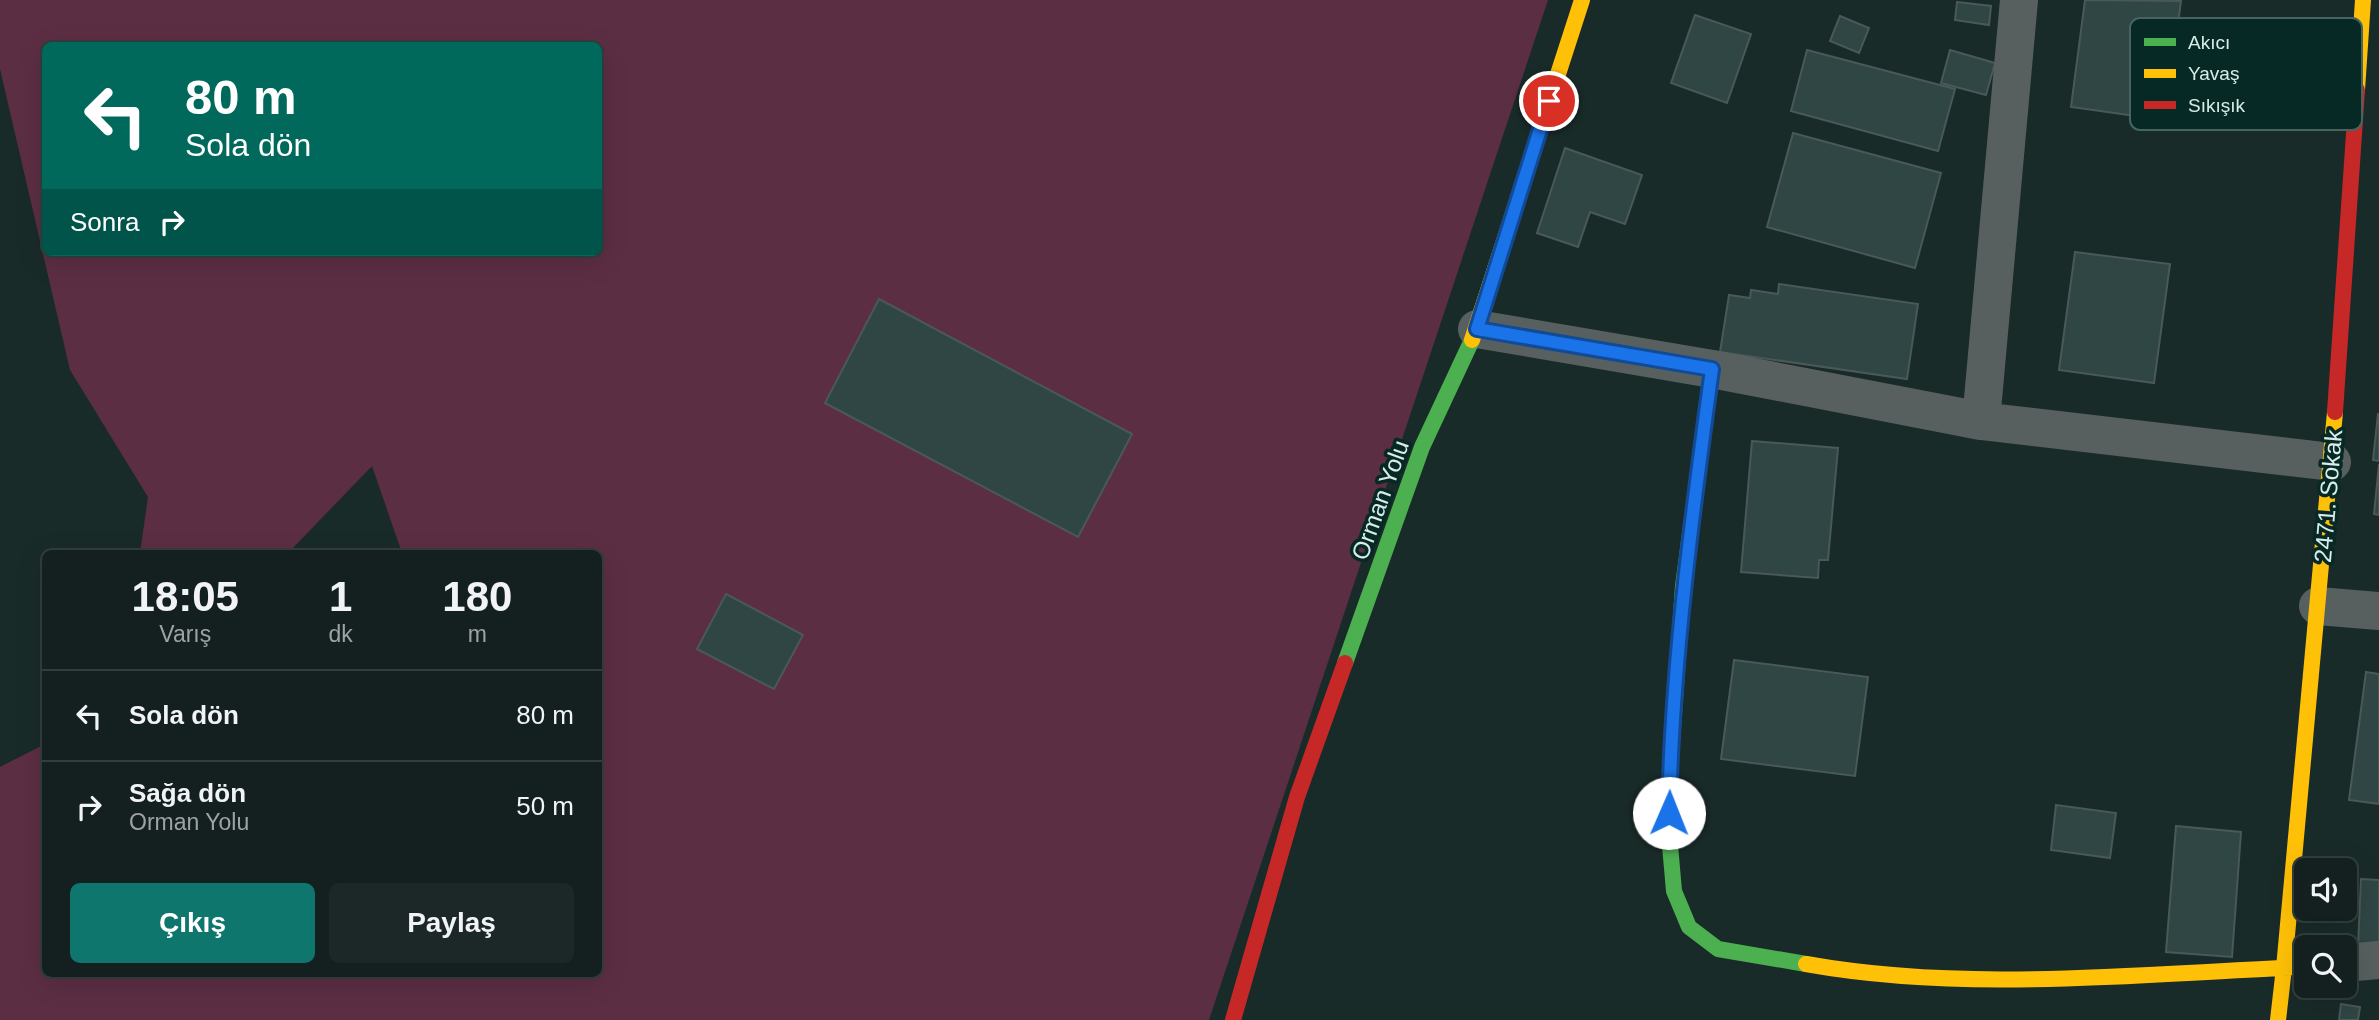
<!DOCTYPE html>
<html lang="tr">
<meta charset="utf-8">
<style>
:root{--surface:#13201f;--page:#1c2828;--text:#f1f3f6;--muted:#9da3a4;--line:#323e3d;--accent:#0f766e}
body{margin:0;font-family:Helvetica,sans-serif;background:var(--page);color:var(--text);height:100vh;display:flex;flex-direction:column;font-size:26px;white-space:nowrap}
*{box-sizing:border-box;margin:0}
p{font-size:23px;color:var(--muted)}
.icon{flex:none;width:38px;height:38px;fill:none;stroke:currentColor;stroke-width:2;stroke-linecap:round;stroke-linejoin:round}
.map{position:relative;flex:1;overflow:hidden}
.details{position:absolute;left:42px;top:550px;width:560px;height:427px;display:flex;flex-direction:column;background:var(--surface);border-radius:10px;box-shadow:0 7px 28px #0002,0 0 0 2px var(--line)}
.details>*{flex:none}
.hud{position:absolute;left:42px;top:42px;width:560px;height:214px;border-radius:10px;box-shadow:0 7px 28px #0002,0 0 0 2px var(--line);background:#00695c;color:#fff;overflow:hidden}
.tools{position:absolute;left:2294px;top:858px;display:grid;gap:14px}
.tools a{display:grid;place-items:center;width:63px;height:63px;border-radius:10px;background:var(--surface);box-shadow:0 7px 28px #0002,0 0 0 2px var(--line);font-size:35px}
.pin{position:absolute;display:grid;place-items:center;width:60px;height:60px;color:#fff;margin:-30px;border:4px solid #fff;border-radius:50%;box-shadow:0 2px 7px #0007}
.me{position:absolute;width:77px;margin:-38px;rotate:1deg;stroke-linejoin:round;filter:drop-shadow(0 0 5px #0008)}
.turn{display:flex;align-items:center;gap:24px;height:147px;padding:0 28px;font-size:32px}
.turn .icon{width:91px;height:91px;stroke-width:2.5}
.turn b{display:block;font-size:49px;line-height:60px}
.then{display:flex;align-items:center;height:66px;padding:0 28px;background:#0003;gap:14px;font-size:26px}
.eta{display:flex;justify-content:space-evenly;align-items:center;height:119px;text-align:center}
.eta b{font-size:42px;font-weight:700;line-height:49px}
.action{display:flex;gap:14px;margin-top:auto;padding:14px 28px}
.action a{flex:1;height:80px;border-radius:10px;background:var(--accent);color:#fff;font-size:28px;font-weight:700;line-height:80px;text-align:center}
.action a+a{background:var(--page);color:var(--text)}
ul{padding:0;list-style:none}
li{display:flex;align-items:center;gap:21px;height:91px;padding:0 28px;border-top:2px solid var(--line)}
li div{flex:1}
li b{display:block;font-size:26px}
li em{font-style:normal}
.map>svg:first-child{display:block}
</style>
<div class="map">
<svg width="2379" height="1020" viewBox="0 0 2379 1020">
<rect width="100%" height="100%" fill="#192b29"/>
<path fill="#5c2e43" fill-rule="evenodd" d="M 0,0 L 1548,0 L 1209,1020 L 0,1020 L 0,767 L 45,744 L 46,973 L 598,973 L 598,553 L 402,553 L 372,466 L 288,553 L 140,553 L 148,497 L 70,370 L 0,69 ZM 46,46 L 598,46 L 598,252 L 46,252 Z"/>
<path fill="#2f4644" stroke="#4a5957" stroke-width="2" d="M 2085,0 L 2181,1 L 2165,120 L 2071,107 Z
M 1957,2 L 1991,6 L 1989,25 L 1955,20 Z
M 1695,15 L 1751,34 L 1727,103 L 1671,83 Z
M 1840,16 L 1869,28 L 1859,53 L 1830,41 Z
M 1807,50 L 1955,89 L 1938,151 L 1791,111 Z
M 1950,50 L 1995,63 L 1986,95 L 1941,83 Z
M 1793,133 L 1941,173 L 1915,268 L 1767,227 Z
M 1565,148 L 1642,175 L 1625,224 L 1590,212 L 1578,247 L 1537,233 Z
M 2075,252 L 2170,264 L 2154,383 L 2059,370 Z
M 1779,284 L 1918,304 L 1907,379 L 1720,352 L 1729,295 L 1750,298 L 1751,290 L 1778,294 Z
M 879,299 L 1132,434 L 1078,537 L 825,403 Z
M 2378,414 L 2379,414 L 2379,461 L 2373,460 Z
M 1752,441 L 1838,448 L 1828,560 L 1819,560 L 1818,578 L 1741,572 Z
M 2379,464 L 2379,515 L 2374,514 Z
M 726,594 L 803,635 L 774,689 L 697,649 Z
M 1734,660 L 1868,677 L 1855,776 L 1721,759 Z
M 2366,672 L 2379,674 L 2379,804 L 2349,800 Z
M 2056,805 L 2116,813 L 2110,858 L 2051,850 Z
M 2176,826 L 2241,832 L 2232,957 L 2166,952 Z
M 2361,879 L 2379,880 L 2379,947 L 2358,946 Z
M 2341,1004 L 2360,1007 L 2358,1020 L 2339,1020 Z"/>
<g fill="none" stroke-linecap="round" stroke-linejoin="round">
<path stroke="#57605f" stroke-width="38" d="M 1477,329 L 1712,369 L 1981,421 L 2332,462
M 1981,421 L 2019,0
M 2318,606 L 2379,611
M 2345,963 L 2379,960"/>
<path stroke="#4caf50" stroke-width="16" d="M 1712,369 L 1683,586 L 1670,771 L 1669,834 L 1674,891 L 1689,927 L 1718,949 L 1806,964
M 1345,663 L 1422,447 L 1472,340"/>
<path stroke="#ffc107" stroke-width="16" d="M 2357,90 L 2363,0
M 1472,340 L 1582,0
M 1806,964 C 1963,992 2125,975 2284,968 L 2278,1020
M 2306,966 L 2284,968 L 2335,412"/>
<path stroke="#c62828" stroke-width="16" d="M 2335,412 L 2357,90
M 1233,1020 L 1297,797 L 1345,663"/>
</g>
<g fill="none" stroke-linecap="round" stroke-linejoin="round">
<defs>
<path id="route" d="M 1549,101 L 1477,329 L 1712,369 C 1692,516 1672,664 1669,813"/>
</defs>
<use href="#route" stroke="#114b97" stroke-width="18"/>
<use href="#route" stroke="#1a73e8" stroke-width="12"/>
</g>
<g text-anchor="middle" dominant-baseline="central" stroke-width="7" stroke-linejoin="round" paint-order="stroke">
<g font-size="24" fill="#daece9" stroke="#062925">
<text transform="translate(2328 496) rotate(-85)">2471. Sokak</text>
<text transform="translate(1380 500) rotate(-70)">Orman Yolu</text>
</g>
</g>
<rect x="2130" y="18" width="232" height="112" rx="10" fill="#062925" stroke="#466460" stroke-width="2"/>
<rect x="2144" y="38" width="32" height="8" fill="#4caf50"/>
<rect x="2144" y="69" width="32" height="9" fill="#ffc107"/>
<rect x="2144" y="101" width="32" height="8" fill="#c62828"/>
<g font-size="19" fill="#daece9">
<text x="2188" y="49">Akıcı</text>
<text x="2188" y="80">Yavaş</text>
<text x="2188" y="112">Sıkışık</text>
</g>
</svg>
<div class="tools">
<a><svg class="icon" aria-label="sound" viewBox="0 0 24 24"><path d="M4 9h4l5-4v14l-5-4H4zM17 9q2 3 0 6"/></svg></a>
<a><svg class="icon" aria-label="search" viewBox="0 0 24 24"><circle cx="10" cy="10" r="6"/><path d="M15 15l6 6"/></svg></a>
</div>
<div class="pin" style="left:1549px;top:101px;background:#d93025"><svg class="icon" aria-label="arrive" viewBox="0 0 24 24"><path d="M6 21V4h12l-3 4 3 4H6"/></svg></div>
<svg class="me" style="left:1669px;top:813px" viewBox="-20 -20 40 40"><circle r="19" fill="#fff"/><path d="M0-13L10 11 0 6-10 11z" fill="#1a73e8"/></svg>
<div class="hud">
<div class="turn"><svg class="icon" aria-label="left" viewBox="0 0 24 24"><path d="M17 20v-9H6M10 6l-5 5 5 5"/></svg><div><b>80 m</b>Sola dön</div></div>
<div class="then">Sonra<svg class="icon" aria-label="right" viewBox="0 0 24 24"><path d="M7 20v-9h11M14 6l5 5-5 5"/></svg></div>
</div>
<section class="details">
<div class="eta">
<div><b>18:05</b><p>Varış</p></div>
<div><b>1</b><p>dk</p></div>
<div><b>180</b><p>m</p></div>
</div>
<ul>
<li><svg class="icon" aria-label="left" viewBox="0 0 24 24"><path d="M17 20v-9H6M10 6l-5 5 5 5"/></svg><div><b>Sola dön</b></div><em>80 m</em></li>
<li><svg class="icon" aria-label="right" viewBox="0 0 24 24"><path d="M7 20v-9h11M14 6l5 5-5 5"/></svg><div><b>Sağa dön</b><p>Orman Yolu</p></div><em>50 m</em></li>
</ul>
<div class="action"><a>Çıkış</a><a>Paylaş</a></div>
</section>
</div>
